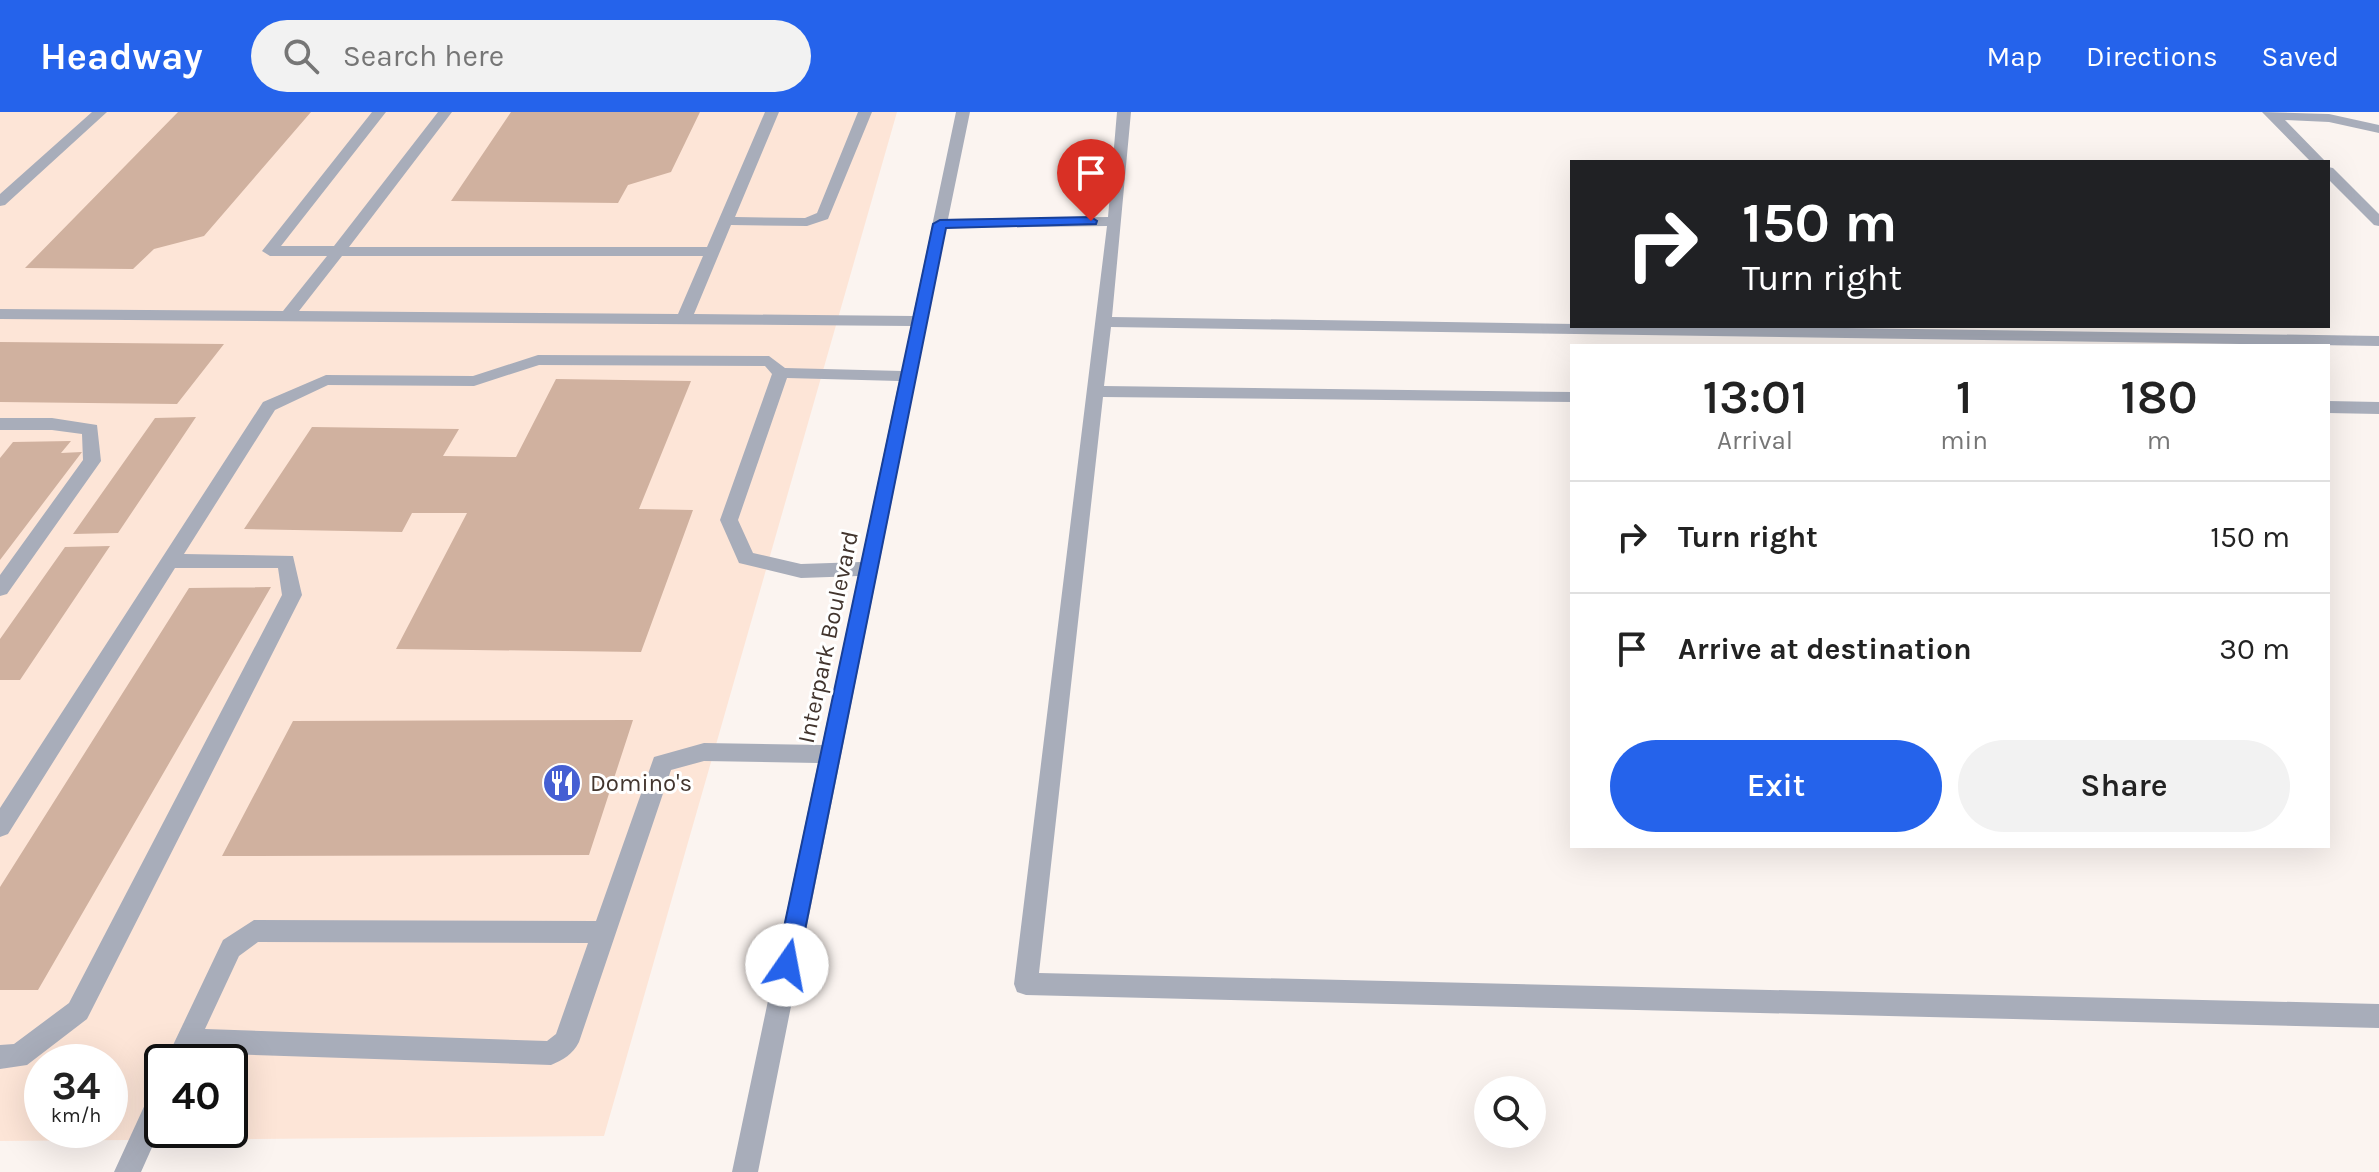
<!DOCTYPE html>
<style>
:root{--surface:#fff;--page:#f2f2f2;--text:#222;--muted:#767676;--line:#e0e0e0;--accent:#2563eb}
body{margin:0;font-family:Karla,sans-serif;background:var(--page);color:var(--text);height:100vh;display:flex;flex-direction:column;font-size:30px;white-space:nowrap}
*{box-sizing:border-box;margin:0}
p{font-size:26px;color:var(--muted)}
.icon{flex:none;width:44px;height:44px;fill:none;stroke:currentColor;stroke-width:2;stroke-linecap:round;stroke-linejoin:round}
.map{position:relative;flex:1;overflow:hidden}
.drawer{position:absolute;left:1570px;top:232px;width:760px;height:504px;display:flex;flex-direction:column;background:var(--surface);border-radius:0px;box-shadow:0 8px 32px #0002}
.drawer>*{flex:none}
.hud{position:absolute;left:1570px;top:48px;width:760px;height:168px;border-radius:0px;box-shadow:0 8px 32px #0002;background:#202124;color:#fff;overflow:hidden}
.fabs{position:absolute;left:1474px;top:964px;display:grid;gap:16px}
.fabs a{display:grid;place-items:center;width:72px;height:72px;border-radius:50%;background:var(--surface);box-shadow:0 8px 32px #0002;font-size:40px}
.speed{position:absolute;left:24px;top:932px;display:flex;gap:16px;font-size:40px;font-weight:700;text-align:center}
.speed>*{display:grid;place-content:center;width:104px;height:104px;border-radius:50%;background:var(--surface);box-shadow:0 8px 32px #0002;line-height:1}
.speed small{font-size:20px;font-weight:400}
.speed .limit{border:4px solid #111;border-radius:12px;background:#fff;color:#111}
.pin{position:absolute;display:grid;place-items:center;width:68px;height:68px;color:#fff;margin:-82px -34px;border-radius:50% 50% 50% 0;rotate:-45deg;box-shadow:0 0 8px #0007}
.pin .icon{rotate:45deg}
.me{position:absolute;width:88px;margin:-44px;rotate:12deg;stroke-linejoin:round;filter:drop-shadow(0 0 6px #0008)}
.turn{display:flex;align-items:center;gap:28px;height:168px;padding:0 40px;font-size:36px}
.turn .icon{width:104px;height:104px;stroke-width:2.5}
.turn b{display:block;font-size:56px;line-height:68px}
.eta{display:flex;justify-content:space-evenly;align-items:center;height:136px;text-align:center}
.eta b{font-size:48px;font-weight:600;line-height:56px}
.primary-button{display:flex;gap:16px;margin-top:auto;padding:16px 40px}
.primary-button a{flex:1;height:92px;border-radius:48px;background:var(--accent);color:#fff;font-size:32px;font-weight:600;line-height:92px;text-align:center}
.primary-button a+a{background:var(--page);color:var(--text)}
ul{padding:0;list-style:none}
li{display:flex;align-items:center;gap:24px;height:112px;padding:0 40px;border-top:2px solid var(--line)}
li div{flex:1}
li b{display:block;font-size:30px}
li em{font-style:normal}
header{display:flex;align-items:center;gap:48px;box-sizing:border-box;height:112px;padding:0 40px;background:var(--accent);color:#fff}
header strong{font-size:38px}
nav{display:flex;gap:44px;margin-inline-start:auto;font-size:28px}
.search{width:560px;height:72px;background:var(--page);display:flex;align-items:center;gap:20px;box-sizing:border-box;padding:0 28px;border-radius:44px;color:var(--muted);font-size:30px}
.map>svg:first-child{display:block}
</style>
<header>
<strong>Headway</strong>
<div class="search"><svg class="icon" aria-label="search" viewBox="0 0 24 24"><circle cx="10" cy="10" r="6"/><path d="M15 15l6 6"/></svg>Search here</div>
<nav><a>Map</a><a>Directions</a><a>Saved</a></nav>
</header>
<div class="map">
<svg width="2379" height="1060" viewBox="0 0 2379 1060">
<rect width="100%" height="100%" fill="#fbf4f0"/>
<path fill="#fde5d7" fill-rule="evenodd" d="M 0,0 L 897,0 L 604,1024 L 0,1029 ZM 42,950 L 110,950 L 110,1018 L 42,1018 ZM 162,950 L 230,950 L 230,1018 L 162,1018 Z"/>
<path fill="#d0b19f" d="M 178,0 L 311,0 L 204,124 L 154,137 L 133,157 L 25,156 Z
M 511,0 L 700,0 L 671,60 L 628,73 L 618,91 L 451,89 Z
M 0,230 L 224,232 L 177,292 L 0,290 Z
M 556,267 L 691,269 L 639,397 L 693,398 L 641,540 L 396,537 L 467,401 L 412,401 L 402,420 L 244,417 L 312,315 L 459,317 L 443,344 L 516,345 Z
M 196,305 L 118,421 L 73,422 L 155,306 Z
M 71,329 L 61,341 L 82,340 L 0,448 L 0,346 L 13,330 Z
M 110,434 L 20,568 L 0,568 L 0,527 L 65,435 Z
M 271,475 L 38,878 L 0,878 L 0,775 L 189,476 Z
M 633,608 L 589,743 L 222,744 L 293,609 Z"/>
<g fill="none" stroke-linecap="round" stroke-linejoin="round">
<path fill="#a8adba" fill-rule="evenodd" d="M 92,0 L 107,0 L 5,93 L 0,94 L 0,82 Z
M 372,0 L 386,0 L 281,134 L 334,134 L 438,0 L 452,0 L 349,135 L 707,135 L 765,0 L 779,0 L 735,105 L 805,106 L 817,101 L 858,0 L 872,0 L 828,107 L 807,114 L 731,113 L 694,202 L 913,204 L 956,0 L 970,0 L 948,107 L 1108,105 L 1117,0 L 1131,0 L 1112,205 L 2379,224 L 2379,234 L 1111,215 L 1104,274 L 1572,280 L 1572,290 L 1103,285 L 1039,861 L 2379,892 L 2379,916 L 1026,883 L 1017,880 L 1014,872 L 1107,114 L 946,116 L 758,1060 L 732,1060 L 818,651 L 704,649 L 671,658 L 579,930 C 573,942 563,948 551,953 L 194,941 L 191,950 L 165,950 L 223,828 L 254,808 L 596,809 L 654,645 L 704,631 L 822,633 L 858,464 L 801,466 L 739,451 L 720,408 L 772,262 L 765,254 L 539,253 L 474,274 L 328,273 L 275,298 L 184,442 L 293,444 L 302,483 L 87,907 L 27,953 L 0,957 L 0,933 L 14,932 L 69,891 L 282,483 L 278,456 L 175,456 L 8,722 L 0,725 L 0,696 L 263,290 L 326,263 L 473,264 L 538,243 L 769,244 L 785,256 L 902,259 L 911,214 L 0,207 L 0,197 L 283,199 L 327,144 L 270,144 L 262,139 ZM 342,144 L 703,144 L 678,202 L 299,199 ZM 787,266 L 899,269 L 861,450 L 801,452 L 753,441 L 738,408 ZM 258,830 L 588,831 L 556,922 L 547,929 L 205,917 L 239,844 Z
M 2262,0 L 2329,2 L 2379,13 L 2379,21 L 2329,10 L 2285,8 L 2326,50 L 2311,50 Z
M 2328,55 L 2333,56 L 2379,102 L 2379,114 L 2374,113 L 2328,67 Z
M 2328,289 L 2379,290 L 2379,302 L 2328,301 Z
M 0,306 L 52,306 L 97,313 L 101,349 L 7,482 L 0,484 L 0,463 L 83,348 L 82,322 L 52,318 L 0,318 Z
M 162,971 L 162,1013 L 141,1060 L 114,1060 L 153,975 Z"/>
</g>
<path fill="#2563eb" stroke="#184099" stroke-width="2" d="M 1091,105 L 1097,109 L 1096,112 L 946,116 L 798,853 L 795,860 L 787,863 L 779,860 L 776,853 L 933,112 L 940,108 Z"/>
<defs>
<symbol id="restaurant-disc" viewBox="-11 -11 22 22"><circle r="9.5" fill="#455fd3" stroke="#fff"/><path d="M-5-6h1v4h1v-4h1v4h1v-4h1v5L-1.5 .5V6h-2V.5L-5-1ZM5-6V6H3V1.5H1.5Q1.5-4 5-6Z" fill="#fff"/></symbol>
</defs>
<g fill-rule="evenodd">
<use href="#restaurant-disc" x="540" y="649" width="44" height="44"/>
</g>
<g text-anchor="middle" dominant-baseline="central" stroke-width="6" stroke-linejoin="round" paint-order="stroke">
<g font-size="24" fill="#42352e" stroke="#fff">
<text transform="translate(828 525) rotate(-78)">Interpark Boulevard</text>
</g>
<g font-size="24" fill="#42352e" stroke="#fff" text-anchor="start">
<text x="590" y="671">Domino's</text>
</g>
</g>
</svg>
<div class="fabs">
<a><svg class="icon" aria-label="search" viewBox="0 0 24 24"><circle cx="10" cy="10" r="6"/><path d="M15 15l6 6"/></svg></a>
</div>
<div class="speed"><div>34<small>km/h</small></div><div class="limit">40</div></div>
<div class="pin" style="left:1091px;top:109px;background:#d93025"><svg class="icon" aria-label="arrive" viewBox="0 0 24 24"><path d="M6 21V4h12l-3 4 3 4H6"/></svg></div>
<svg class="me" style="left:787px;top:853px" viewBox="-20 -20 40 40"><circle r="19" fill="#fff"/><path d="M0-13L10 11 0 6-10 11z" fill="#2563eb"/></svg>
<div class="hud">
<div class="turn"><svg class="icon" aria-label="right" viewBox="0 0 24 24"><path d="M7 20v-9h11M14 6l5 5-5 5"/></svg><div><b>150 m</b>Turn right</div></div>
</div>
<section class="drawer">
<div class="eta">
<div><b>13:01</b><p>Arrival</p></div>
<div><b>1</b><p>min</p></div>
<div><b>180</b><p>m</p></div>
</div>
<ul>
<li><svg class="icon" aria-label="right" viewBox="0 0 24 24"><path d="M7 20v-9h11M14 6l5 5-5 5"/></svg><div><b>Turn right</b></div><em>150 m</em></li>
<li><svg class="icon" aria-label="arrive" viewBox="0 0 24 24"><path d="M6 21V4h12l-3 4 3 4H6"/></svg><div><b>Arrive at destination</b></div><em>30 m</em></li>
</ul>
<div class="primary-button"><a>Exit</a><a>Share</a></div>
</section>
</div>
